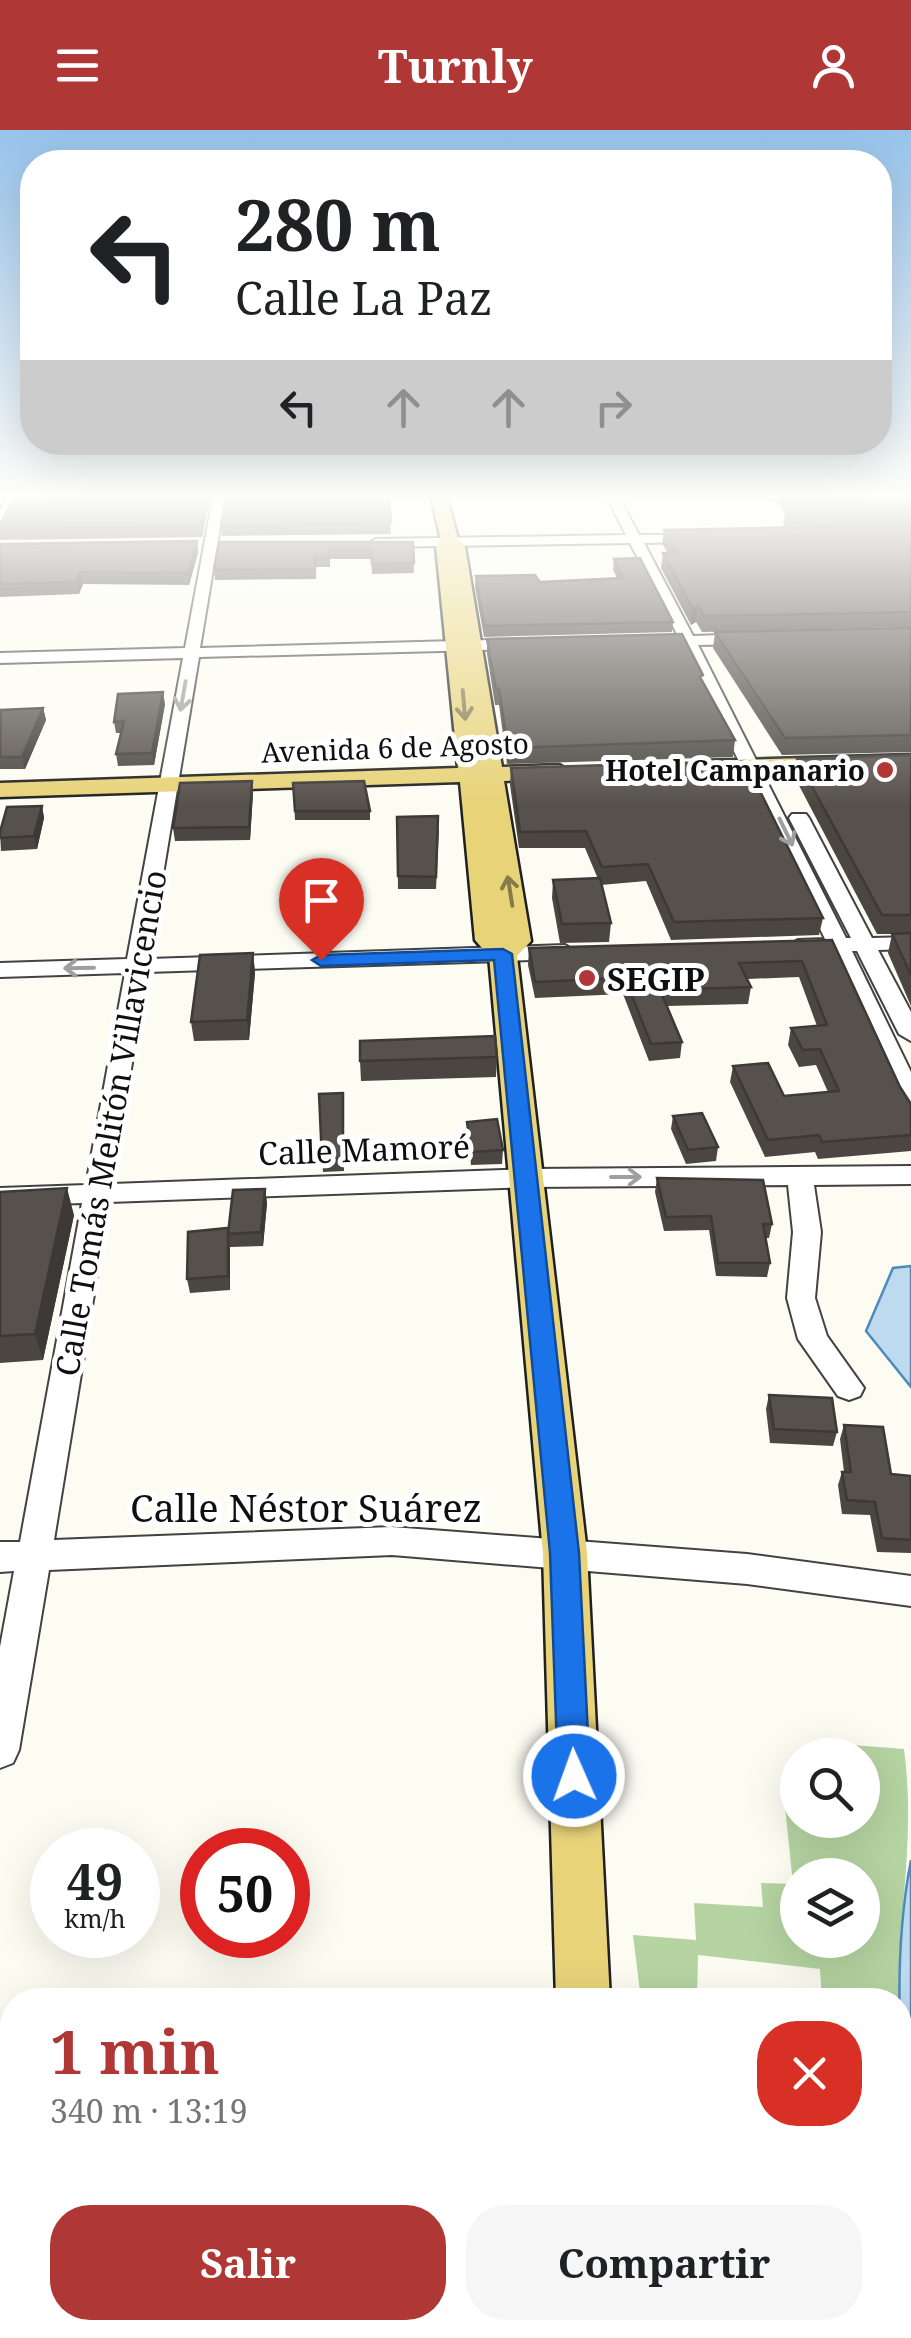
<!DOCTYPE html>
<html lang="es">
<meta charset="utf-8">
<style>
:root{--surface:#fff;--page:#f6f6f6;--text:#202124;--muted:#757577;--accent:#af3837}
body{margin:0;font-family:"Noto Serif",serif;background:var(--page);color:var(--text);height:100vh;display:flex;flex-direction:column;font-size:38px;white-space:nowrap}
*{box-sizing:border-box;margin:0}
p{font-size:32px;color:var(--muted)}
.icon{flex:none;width:55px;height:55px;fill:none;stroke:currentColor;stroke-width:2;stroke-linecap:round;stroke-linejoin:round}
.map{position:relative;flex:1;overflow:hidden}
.drawer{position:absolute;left:0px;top:1858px;width:912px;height:352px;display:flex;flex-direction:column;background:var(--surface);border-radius:40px 40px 0 0;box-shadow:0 10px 40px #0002}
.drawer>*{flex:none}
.top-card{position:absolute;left:20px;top:20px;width:872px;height:305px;border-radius:40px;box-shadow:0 10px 40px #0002;background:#fff;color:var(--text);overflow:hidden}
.buttons{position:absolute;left:780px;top:1608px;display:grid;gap:20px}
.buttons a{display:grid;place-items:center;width:100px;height:100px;border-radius:50%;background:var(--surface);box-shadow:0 10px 40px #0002;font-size:50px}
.speed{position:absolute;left:30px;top:1698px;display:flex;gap:20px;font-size:50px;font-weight:700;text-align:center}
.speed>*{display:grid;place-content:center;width:130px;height:130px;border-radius:50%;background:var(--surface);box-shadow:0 10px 40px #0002;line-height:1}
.speed small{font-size:25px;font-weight:400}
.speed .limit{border:15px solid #d22;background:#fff;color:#111}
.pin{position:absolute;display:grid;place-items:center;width:85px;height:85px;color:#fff;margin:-102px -42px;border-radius:50% 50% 50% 0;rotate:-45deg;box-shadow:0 0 10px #0007}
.pin .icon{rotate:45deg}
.me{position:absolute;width:110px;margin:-55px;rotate:358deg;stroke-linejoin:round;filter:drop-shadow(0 0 8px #0008)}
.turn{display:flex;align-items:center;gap:35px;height:210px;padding:0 50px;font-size:45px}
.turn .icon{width:130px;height:130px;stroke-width:2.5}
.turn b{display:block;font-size:70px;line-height:85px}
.lanes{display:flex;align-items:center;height:95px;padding:0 50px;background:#0003;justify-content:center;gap:50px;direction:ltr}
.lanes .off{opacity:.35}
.round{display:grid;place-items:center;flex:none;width:105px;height:105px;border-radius:40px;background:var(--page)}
.headline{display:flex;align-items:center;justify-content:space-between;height:170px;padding:0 50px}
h1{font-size:60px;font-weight:700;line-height:75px;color:var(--accent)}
.primary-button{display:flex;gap:20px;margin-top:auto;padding:20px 50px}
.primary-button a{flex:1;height:115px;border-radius:40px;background:var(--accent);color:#fff;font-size:40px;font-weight:700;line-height:115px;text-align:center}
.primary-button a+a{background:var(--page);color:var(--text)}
header{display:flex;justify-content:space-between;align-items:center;height:130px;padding:0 50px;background:var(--accent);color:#fff;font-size:45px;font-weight:700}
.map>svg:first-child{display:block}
</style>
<header><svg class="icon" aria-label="menu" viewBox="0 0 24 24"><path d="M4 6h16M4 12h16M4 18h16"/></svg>Turnly<svg class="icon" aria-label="person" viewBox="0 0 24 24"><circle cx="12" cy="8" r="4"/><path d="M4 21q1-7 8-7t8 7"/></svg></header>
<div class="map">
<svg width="911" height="2208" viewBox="0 0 911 2208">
<rect width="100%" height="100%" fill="#fdfcf3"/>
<path fill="#b5d4a1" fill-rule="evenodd" d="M 852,1615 L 904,1619 C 911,1670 908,1723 903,1775 C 899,1806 900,1839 899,1870 L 822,1870 L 820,1839 L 698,1825 L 697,1870 L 641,1870 L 633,1805 L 696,1810 L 694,1773 L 763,1777 L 761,1753 L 793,1754 L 783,1658 L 797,1659 L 798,1690 L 862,1690 L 862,1625 L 853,1625 ZM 798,1745 L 862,1745 L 862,1810 L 798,1810 Z
M 900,1947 L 910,2073 L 900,2143 Z"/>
<path fill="#bedaef" stroke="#4d8bbe" stroke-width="2.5" d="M 911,1136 L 911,1257 L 866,1201 L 893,1138 Z
M 911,1730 L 911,2208 L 890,2208 L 892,2198 L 900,2198 C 900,2180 899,2161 900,2144 C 902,2118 911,2092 910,2067 C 904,1953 889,1843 911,1730 Z"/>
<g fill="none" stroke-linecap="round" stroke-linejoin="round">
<defs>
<path id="minor" d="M 8,367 L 20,367 L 5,394 L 0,395 L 0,380 Z
M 213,367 L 225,367 L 200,518 L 525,509 L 533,514 L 525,519 L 199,527 L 149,829 L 565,815 L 576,822 L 565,829 L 147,842 L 112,1054 L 529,1039 L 911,1036 L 911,1054 L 814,1055 L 821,1102 L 815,1168 L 827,1206 L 864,1258 L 860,1266 L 849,1270 L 838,1266 L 798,1209 L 787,1168 L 793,1102 L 788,1055 L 529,1057 L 109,1072 L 54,1410 L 392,1397 L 747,1424 L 911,1446 L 911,1476 L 747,1454 L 392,1425 L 49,1440 L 19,1620 L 13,1633 L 0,1638 L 0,1517 L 14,1441 L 0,1442 L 0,1412 L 20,1412 L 82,1073 L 0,1076 L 0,1058 L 86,1055 L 125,843 L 0,847 L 0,833 L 127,829 L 183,528 L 0,533 L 0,523 L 185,518 Z
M 607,367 L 619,367 L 639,405 L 703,405 L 703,411 L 698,412 L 644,413 L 693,506 L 750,504 L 758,509 L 750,514 L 698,515 L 846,808 L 851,808 L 789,688 L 792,684 L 806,684 L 809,688 L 872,808 L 911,807 L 911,819 L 878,820 L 911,882 L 911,911 L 899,904 L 857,821 L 852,821 L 911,942 L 911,975 L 899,967 L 831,822 L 798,822 L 787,816 L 798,810 L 825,809 L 683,516 L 648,517 L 640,512 L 648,507 L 678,506 L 630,413 L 376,417 L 369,413 L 376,409 L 626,405 Z
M 0,2105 L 12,2106 L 12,2154 L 0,2153 Z"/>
<path id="major" d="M 431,367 L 447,367 L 458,409 L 465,417 L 502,637 L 559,635 L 571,642 L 559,649 L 504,651 L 531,811 L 517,826 L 587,1423 L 610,1870 L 556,1870 L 543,1423 L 489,826 L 475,810 L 460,652 L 0,667 L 0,653 L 458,638 L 436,416 L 441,410 Z
M 911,625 L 911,639 L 701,645 L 690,638 L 701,631 Z
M 566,2198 L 629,2198 L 631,2208 L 567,2208 Z"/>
</defs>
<use href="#minor" stroke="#424242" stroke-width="4"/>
<use href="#major" stroke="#202020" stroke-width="5"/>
<use href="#minor" fill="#fff" fill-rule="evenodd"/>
<use href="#major" fill="#e8d379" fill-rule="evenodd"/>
</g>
<path fill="#4b4642" d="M 16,367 L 210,367 L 202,407 L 0,410 L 0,394 Z
M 389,367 L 391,404 L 222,406 L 221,396 Z
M 775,367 L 911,367 L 911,497 L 702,502 L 696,492 L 691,495 L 661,438 L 663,423 L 668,423 L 662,414 L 664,400 L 783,397 L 785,383 L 775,369 Z
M 197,411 L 198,423 L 189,455 L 83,454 L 79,464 L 0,467 L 0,414 Z
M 219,412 L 413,412 L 414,443 L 372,444 L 371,429 L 330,429 L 330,437 L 316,437 L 316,449 L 215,450 L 214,440 Z
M 614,429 L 673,492 L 672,502 L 484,507 L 475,457 L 476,446 L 540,452 L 617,448 L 613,440 Z
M 911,498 L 911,622 L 782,625 L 713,518 L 715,502 Z
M 487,509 L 702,551 L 735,610 L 733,627 L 507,634 L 499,575 L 495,575 L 487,524 Z
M 165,574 L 154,635 L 118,636 L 116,624 L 121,603 L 116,603 L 114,592 Z
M 43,578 L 46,590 L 25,639 L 0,639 L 0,582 Z
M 911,625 L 911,876 L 888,823 L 892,804 L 894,804 L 877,804 L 794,646 L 797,629 Z
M 511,638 L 823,788 L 819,805 L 671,810 L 646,751 L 601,755 L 611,793 L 609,812 L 560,813 L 552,768 L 553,750 L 598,749 L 585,718 L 519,718 L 510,655 Z
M 293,653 L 370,681 L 370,690 L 295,690 Z
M 253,663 L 250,710 L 175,711 L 173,698 Z
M 42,676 L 44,688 L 37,719 L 1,721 L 0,702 Z
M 397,687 L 439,699 L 436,759 L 398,759 Z
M 832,810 L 900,957 L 911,974 L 911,1021 L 818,1029 L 815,1022 L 765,1027 L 730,952 L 733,936 L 784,966 L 828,962 L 816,935 L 799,937 L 788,915 L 791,898 L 817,896 L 799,847 L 747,849 L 751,857 L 748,874 L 667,876 L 682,912 L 680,928 L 649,931 L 623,864 L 535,868 L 528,835 L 529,818 Z
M 253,823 L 255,843 L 249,910 L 194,911 L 191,892 Z
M 497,927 L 496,947 L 361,951 L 360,931 Z
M 343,963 L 344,1041 L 323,1042 L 319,964 Z
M 673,986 L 718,1017 L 716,1031 L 686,1034 L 671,999 Z
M 467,992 L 503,1020 L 502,1034 L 471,1035 Z
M 657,1048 L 772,1094 L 769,1108 L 766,1108 L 770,1133 L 767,1147 L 716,1146 L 709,1100 L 664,1101 L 655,1062 Z
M 265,1059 L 267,1073 L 263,1116 L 230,1117 L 230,1160 L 190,1163 L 187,1149 Z
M 0,1062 L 74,1085 L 43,1230 L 0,1233 Z
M 769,1265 L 837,1302 L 833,1316 L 770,1313 L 766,1279 Z
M 844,1295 L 891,1344 L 911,1346 L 911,1423 L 877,1422 L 870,1385 L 842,1384 L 838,1355 L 842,1342 L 844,1342 L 840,1309 Z"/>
<path fill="#3d3936" d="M 207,367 L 210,367 L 202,407 L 200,396 Z
M 197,411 L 198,423 L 189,455 L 188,443 Z
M 80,442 L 83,454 L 79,464 L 77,452 Z
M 698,476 L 696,492 L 691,495 L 693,479 Z
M 163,562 L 165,574 L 154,635 L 152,623 Z
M 43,578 L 46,590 L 25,639 L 22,627 Z
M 252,651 L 253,663 L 250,710 L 249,697 Z
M 42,676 L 44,688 L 37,719 L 34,706 Z
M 253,823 L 255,843 L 249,910 L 247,890 Z
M 67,1058 L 74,1085 L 43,1230 L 35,1204 Z
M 265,1059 L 267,1073 L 263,1116 L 261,1102 Z
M 228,1104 L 230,1117 L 230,1160 L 228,1146 Z"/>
<path fill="#57514d" stroke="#3d3936" stroke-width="2.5" d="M 16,367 L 207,367 L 200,396 L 0,399 L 0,394 Z
M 225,367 L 389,367 L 391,393 L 221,396 Z
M 785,367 L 911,367 L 911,381 L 785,383 L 796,381 Z
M 911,395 L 911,482 L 704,486 L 698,476 L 693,479 L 663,423 L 678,423 L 664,400 Z
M 197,411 L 188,443 L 80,442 L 77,452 L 0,454 L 0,414 Z
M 219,412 L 413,412 L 414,433 L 372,434 L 371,419 L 329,420 L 329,427 L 315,427 L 315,439 L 214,440 Z
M 640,428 L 673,492 L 484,496 L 476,446 L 535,445 L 540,452 L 623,448 L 614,429 Z
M 911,498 L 911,605 L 785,608 L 715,502 Z
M 682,504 L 703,545 L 700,547 L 735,610 L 508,618 L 499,559 L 496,559 L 487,509 Z
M 163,562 L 152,623 L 116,624 L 124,591 L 114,592 L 118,564 Z
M 43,578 L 22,627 L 0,627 L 1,580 Z
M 911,625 L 911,785 L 882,785 L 797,629 Z
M 745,631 L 823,788 L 674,792 L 648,734 L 602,737 L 586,701 L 520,702 L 511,638 Z
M 252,651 L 249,697 L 173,698 L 180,653 Z
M 364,651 L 370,681 L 295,681 L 293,653 Z
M 42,676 L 34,706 L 0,708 L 0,702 L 7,677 Z
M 438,686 L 436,747 L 398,746 L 397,687 Z
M 600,748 L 611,793 L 562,794 L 553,750 Z
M 911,803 L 911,845 L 892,804 Z
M 832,810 L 900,957 L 911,974 L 911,1005 L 822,1012 L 819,1005 L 768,1010 L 733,936 L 768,933 L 784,966 L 839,961 L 820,919 L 803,920 L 791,898 L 827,895 L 802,831 L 739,833 L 751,857 L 660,860 L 682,912 L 651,914 L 625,848 L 535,852 L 529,818 Z
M 253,823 L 247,890 L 191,892 L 200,825 Z
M 495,906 L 497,927 L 360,931 L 360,911 Z
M 343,963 L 343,1029 L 322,1030 L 319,964 Z
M 702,983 L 718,1017 L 688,1020 L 673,986 Z
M 497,989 L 503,1020 L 471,1022 L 467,992 Z
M 657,1048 L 763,1050 L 772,1094 L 763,1094 L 770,1133 L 718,1133 L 711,1086 L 666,1087 Z
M 67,1058 L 35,1204 L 0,1206 L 0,1062 Z
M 265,1059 L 261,1102 L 228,1104 L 233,1060 Z
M 228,1098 L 228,1146 L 187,1149 L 188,1102 Z
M 769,1265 L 832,1268 L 837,1302 L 774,1299 Z
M 844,1295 L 883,1297 L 891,1344 L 911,1346 L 911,1410 L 882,1408 L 875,1372 L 847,1370 L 842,1342 L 851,1342 Z"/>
<defs><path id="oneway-shaft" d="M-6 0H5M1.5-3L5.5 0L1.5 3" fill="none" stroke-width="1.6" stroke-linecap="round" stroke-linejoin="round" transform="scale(2.5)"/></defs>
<g stroke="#9f9f9f">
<use href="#oneway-shaft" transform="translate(183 566) rotate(100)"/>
<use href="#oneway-shaft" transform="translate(786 702) rotate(64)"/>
<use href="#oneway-shaft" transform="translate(79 838) rotate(179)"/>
<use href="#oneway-shaft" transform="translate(626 1047)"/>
</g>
<g stroke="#867b49">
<use href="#oneway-shaft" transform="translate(464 575) rotate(85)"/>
<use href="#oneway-shaft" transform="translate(510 761) rotate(-99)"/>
</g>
<linearGradient id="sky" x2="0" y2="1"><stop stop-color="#97c3eb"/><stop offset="0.54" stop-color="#fefefa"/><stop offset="1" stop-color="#fefefa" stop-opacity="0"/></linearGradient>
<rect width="911" height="676" fill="url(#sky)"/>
<path fill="#1a73e8" stroke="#114b97" stroke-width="2.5" d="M 503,819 L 512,824 L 579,1423 L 590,1646 L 585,1657 L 574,1662 L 563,1657 L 558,1646 L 550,1423 L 494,830 L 321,836 L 312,830 L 321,825 Z"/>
<g fill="#af3837" stroke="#fff" stroke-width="4">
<circle cx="885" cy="640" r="10"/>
<circle cx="587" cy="848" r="10"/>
</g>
<g text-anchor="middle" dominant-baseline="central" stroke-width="10" stroke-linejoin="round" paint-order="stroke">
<g font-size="28" fill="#0f0f0f" stroke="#fff">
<text transform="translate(395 617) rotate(-2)">Avenida 6 de Agosto</text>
</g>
<g font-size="28" font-weight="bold" fill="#0f0f0f" stroke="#fff" text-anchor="end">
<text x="865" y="640">Hotel Campanario</text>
</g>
<g font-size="32" font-weight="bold" fill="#0f0f0f" stroke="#fff" text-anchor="start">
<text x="607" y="848">SEGIP</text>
</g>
<g font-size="32" fill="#0f0f0f" stroke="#fff">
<text transform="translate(110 993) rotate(-80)">Calle Tomás Melitón Villavicencio</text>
<text transform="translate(364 1019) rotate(-2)">Calle Mamoré</text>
</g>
<g font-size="38" fill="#0f0f0f" stroke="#fff">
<text x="306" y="1377">Calle Néstor Suárez</text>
</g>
</g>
</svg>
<div class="buttons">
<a><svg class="icon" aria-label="search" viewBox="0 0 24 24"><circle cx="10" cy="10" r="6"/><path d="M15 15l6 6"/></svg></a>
<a><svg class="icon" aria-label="layers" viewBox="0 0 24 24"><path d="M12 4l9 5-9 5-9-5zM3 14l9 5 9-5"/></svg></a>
</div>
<div class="speed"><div>49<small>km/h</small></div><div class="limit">50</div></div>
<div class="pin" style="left:321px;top:830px;background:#d93025"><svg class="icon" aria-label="arrive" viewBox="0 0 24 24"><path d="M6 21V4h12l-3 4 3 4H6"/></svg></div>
<svg class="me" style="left:574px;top:1646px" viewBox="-20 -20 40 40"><circle r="17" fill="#1a73e8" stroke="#fff" stroke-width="3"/><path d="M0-11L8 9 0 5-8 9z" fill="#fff"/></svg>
<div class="top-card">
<div class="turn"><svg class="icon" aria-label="left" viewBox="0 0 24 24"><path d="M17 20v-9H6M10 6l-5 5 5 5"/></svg><div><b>280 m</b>Calle La Paz</div></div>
<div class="lanes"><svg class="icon" aria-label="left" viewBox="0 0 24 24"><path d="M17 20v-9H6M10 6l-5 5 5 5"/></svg><svg class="icon off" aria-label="ahead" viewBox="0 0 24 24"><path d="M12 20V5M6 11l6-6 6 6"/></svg><svg class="icon off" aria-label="ahead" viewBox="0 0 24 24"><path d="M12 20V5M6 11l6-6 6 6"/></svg><svg class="icon off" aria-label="right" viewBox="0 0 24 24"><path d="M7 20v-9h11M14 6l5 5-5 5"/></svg></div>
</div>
<section class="drawer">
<div class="headline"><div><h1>1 min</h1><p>340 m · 13:19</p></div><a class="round" style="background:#d93025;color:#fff"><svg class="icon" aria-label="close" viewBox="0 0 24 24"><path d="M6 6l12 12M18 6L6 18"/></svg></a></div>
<div class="primary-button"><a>Salir</a><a>Compartir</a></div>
</section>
</div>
